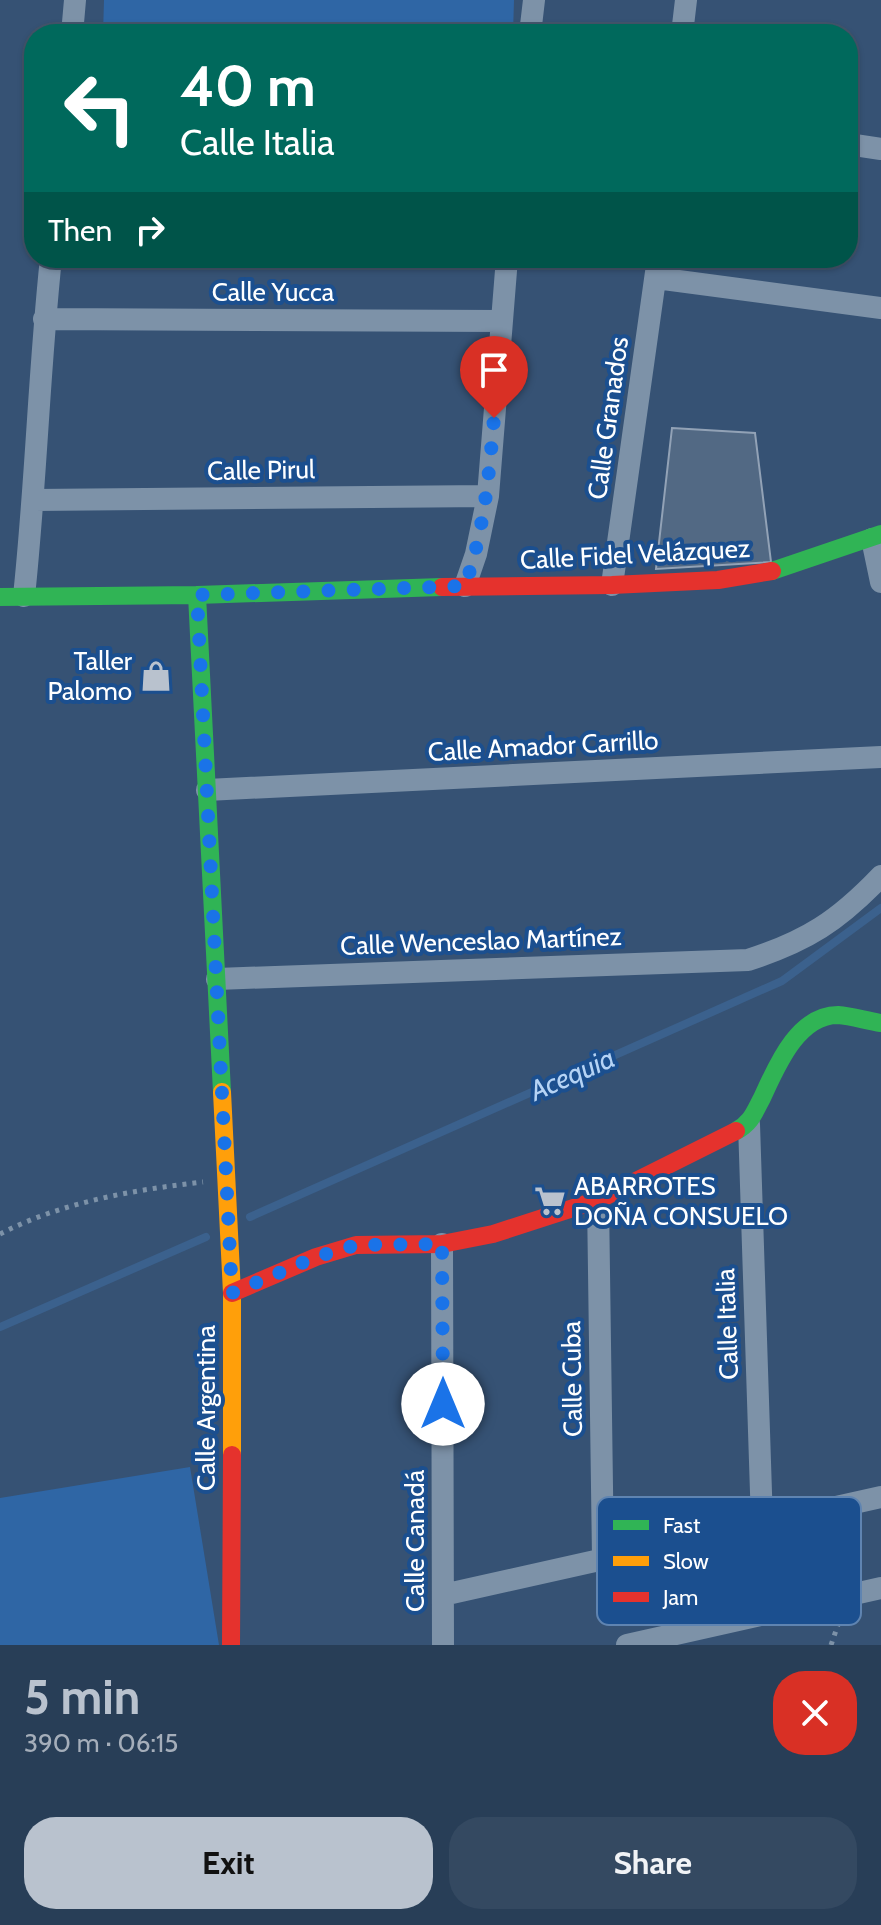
<!DOCTYPE html>
<meta charset="utf-8">
<style>
:root{--surface:#283e57;--page:#344961;--text:#f1f3f6;--muted:#a5aeba;--line:#44576d;--accent:#b9c2ce}
body{margin:0;font-family:Cabin,sans-serif;background:var(--page);color:var(--text);height:100vh;display:flex;flex-direction:column;font-size:30px;white-space:nowrap}
*{box-sizing:border-box;margin:0}
p{font-size:26px;color:var(--muted)}
.icon{flex:none;width:44px;height:44px;fill:none;stroke:currentColor;stroke-width:2;stroke-linecap:round;stroke-linejoin:round}
.map{position:relative;height:1645px;overflow:hidden}
.panel{display:flex;flex-direction:column;background:var(--surface);flex:1}
.panel>*{flex:none}
.top-card{position:absolute;left:24px;top:24px;width:834px;height:244px;border-radius:32px;box-shadow:0 2px 6px #0004,0 0 0 2px var(--line);background:#00695c;color:#fff;overflow:hidden}
.pin{position:absolute;display:grid;place-items:center;width:68px;height:68px;color:#fff;margin:-82px -34px;border-radius:50% 50% 50% 0;rotate:-45deg;box-shadow:0 0 8px #0007}
.pin .icon{rotate:45deg}
.me{position:absolute;width:88px;margin:-44px;rotate:0deg;stroke-linejoin:round;filter:drop-shadow(0 0 6px #0008)}
.turn{display:flex;align-items:center;gap:28px;height:168px;padding:0 24px;font-size:36px}
.turn .icon{width:104px;height:104px;stroke-width:2.5}
.turn b{display:block;font-size:56px;line-height:68px}
.then{display:flex;align-items:center;height:76px;padding:0 24px;background:#0003;gap:16px;font-size:30px}
.round{display:grid;place-items:center;flex:none;width:84px;height:84px;border-radius:32px;background:var(--page)}
.head{display:flex;align-items:center;justify-content:space-between;height:136px;padding:0 24px}
h1{font-size:48px;font-weight:700;line-height:60px;color:var(--accent)}
.cta{display:flex;gap:16px;margin-top:auto;padding:16px 24px}
.cta a{flex:1;height:92px;border-radius:32px;background:var(--accent);color:#111;font-size:32px;font-weight:700;line-height:92px;text-align:center}
.cta a+a{background:var(--page);color:var(--text)}
.map>svg:first-child{display:block}
</style>
<div class="map">
<svg width="881" height="1645" viewBox="0 0 881 1645">
<rect width="100%" height="100%" fill="#365274"/>
<path fill="#2f66a5" d="M 104,0 L 514,0 L 513,34 L 103,34 Z
M 190,1467 L 219,1645 L 0,1645 L 0,1498 Z"/>
<g fill="none" stroke-linecap="round" stroke-linejoin="round">
<path stroke="#3b618d" stroke-width="8" d="M 250,1217 L 782,981 L 881,908
M 0,1327 L 206,1237"/>
</g>
<path fill="#526984" stroke="#92a2b6" stroke-width="2" d="M 672,428 L 755,433 L 771,562 L 656,569 Z"/>
<g fill="none" stroke-linecap="round" stroke-linejoin="round">
<path stroke="#7d92a8" stroke-width="5" stroke-dasharray="4 6" stroke-linecap="butt" d="M 0,1234 C 62,1202 133,1190 203,1182
M 831,1645 L 840,1619"/>
<path stroke="#7d92a8" stroke-width="22" d="M 72,34 L 75,0
M 530,34 L 534,0
M 682,34 L 686,0
M 848,144 L 881,149
M 656,278 L 881,308
M 44,319 L 502,321
M 34,500 L 488,496
M 872,539 L 881,582
M 612,585 L 658,258
M 465,586 L 476,554 L 488,496 L 507,258
M 24,596 C 36,484 39,370 51,258
M 207,790 L 881,757
M 217,979 L 748,960 C 807,941 838,921 881,876
M 749,1124 L 762,1523
M 598,1200 L 603,1558
M 442,1244 L 443,1645
M 443,1595 L 881,1497
M 627,1645 L 881,1588"/>
<path stroke="#30b455" stroke-width="18" d="M 772,571 L 881,534
M 197,595 L 222,1092
M 0,597 L 197,595 L 442,587
M 736,1131 C 751,1123 754,1113 762,1098 C 776,1068 797,1015 838,1015 C 852,1016 867,1021 881,1023"/>
<path stroke="#ff9f0a" stroke-width="18" d="M 222,1092 L 232,1293 L 232,1455"/>
<path stroke="#e5322d" stroke-width="18" d="M 442,587 L 612,585 L 718,580 L 772,571
M 232,1293 L 316,1257 L 356,1245 L 442,1244 L 493,1234 L 598,1200 L 736,1131
M 231,1645 L 232,1455"/>
</g>
<g fill="none" stroke-linecap="round" stroke-linejoin="round">
<path stroke="#1a73e8" stroke-width="14" stroke-dasharray="0 25.2" d="M 443,1404 L 442,1244 L 356,1245 L 316,1257 L 232,1293 L 197,595 L 465,586 C 484,531 489,476 494,418"/>
</g>
<defs>
<symbol id="shop-bare" viewBox="-9 -9 18 18"><path d="M-5-2.5h2.3a2.7 3.5 0 0 1 5.4 0H5L5.5 6h-11ZM-1.5-2.5h3a1.5 2.3 0 0 0-3 0Z" fill="#b9c2ce" stroke="#1b4f8f" stroke-width="2.5" paint-order="stroke"/></symbol>
<symbol id="supermarket-bare" viewBox="-9 -9 18 18"><path d="M-6-5.5h2.5l.6 2H6L4.5 2H-2.5L-4.4-4H-6ZM-1.5 3.2a1.3 1.3 0 1 0 .1 0ZM3 3.2a1.3 1.3 0 1 0 .1 0Z" fill="#b9c2ce" stroke="#1b4f8f" stroke-width="2.5" paint-order="stroke"/></symbol>
</defs>
<g fill-rule="evenodd">
<use href="#shop-bare" x="134" y="654" width="44" height="44"/>
<use href="#supermarket-bare" x="528" y="1179" width="44" height="44"/>
</g>
<g text-anchor="middle" dominant-baseline="central" stroke-width="8" stroke-linejoin="round" paint-order="stroke">
<g font-size="26" fill="#fff" stroke="#1b4f8f">
<text x="273" y="292">Calle Yucca</text>
<text transform="translate(608 418) rotate(-82)">Calle Granados</text>
<text transform="translate(261 470) rotate(-1)">Calle Pirul</text>
<text transform="translate(635 554) rotate(-3)">Calle Fidel Velázquez</text>
<text transform="translate(543 746) rotate(-3)">Calle Amador Carrillo</text>
<text transform="translate(481 941) rotate(-2)">Calle Wenceslao Martínez</text>
<text transform="translate(727 1324) rotate(-92)">Calle Italia</text>
<text transform="translate(572 1379) rotate(-91)">Calle Cuba</text>
<text transform="translate(206 1408) rotate(-90)">Calle Argentina</text>
<text transform="translate(415 1541) rotate(-90)">Calle Canadá</text>
</g>
<g font-size="26" fill="#fff" stroke="#1b4f8f" text-anchor="end">
<text x="132" y="661">Taller<tspan x="132" dy="30">Palomo</tspan></text>
<text x="574" y="1186" text-anchor="start">ABARROTES<tspan x="574" dy="30">DOÑA CONSUELO</tspan></text>
</g>
<g font-size="28" font-style="italic" fill="#b5d3f5" stroke="#1b4f8f">
<text transform="translate(572 1074) rotate(-24)">Acequia</text>
</g>
</g>
<rect x="597" y="1497" width="264" height="128" rx="12" fill="#1b4f8f" stroke="#5f84b1" stroke-width="2"/>
<rect x="613" y="1520" width="36" height="10" fill="#30b455"/>
<rect x="613" y="1556" width="36" height="10" fill="#ff9f0a"/>
<rect x="613" y="1592" width="36" height="10" fill="#e5322d"/>
<g font-size="22" fill="#fff">
<text x="663" y="1533">Fast</text>
<text x="663" y="1569">Slow</text>
<text x="663" y="1605">Jam</text>
</g>
</svg>
<div class="pin" style="left:494px;top:418px;background:#d93025"><svg class="icon" aria-label="arrive" viewBox="0 0 24 24"><path d="M6 21V4h12l-3 4 3 4H6"/></svg></div>
<svg class="me" style="left:443px;top:1404px" viewBox="-20 -20 40 40"><circle r="19" fill="#fff"/><path d="M0-13L10 11 0 6-10 11z" fill="#1a73e8"/></svg>
<div class="top-card">
<div class="turn"><svg class="icon" aria-label="left" viewBox="0 0 24 24"><path d="M17 20v-9H6M10 6l-5 5 5 5"/></svg><div><b>40 m</b>Calle Italia</div></div>
<div class="then">Then<svg class="icon" aria-label="right" viewBox="0 0 24 24"><path d="M7 20v-9h11M14 6l5 5-5 5"/></svg></div>
</div>
</div>
<section class="panel">
<div class="head"><div><h1>5 min</h1><p>390 m · 06:15</p></div><a class="round" style="background:#d93025;color:#fff"><svg class="icon" aria-label="close" viewBox="0 0 24 24"><path d="M6 6l12 12M18 6L6 18"/></svg></a></div>
<div class="cta"><a>Exit</a><a>Share</a></div>
</section>
